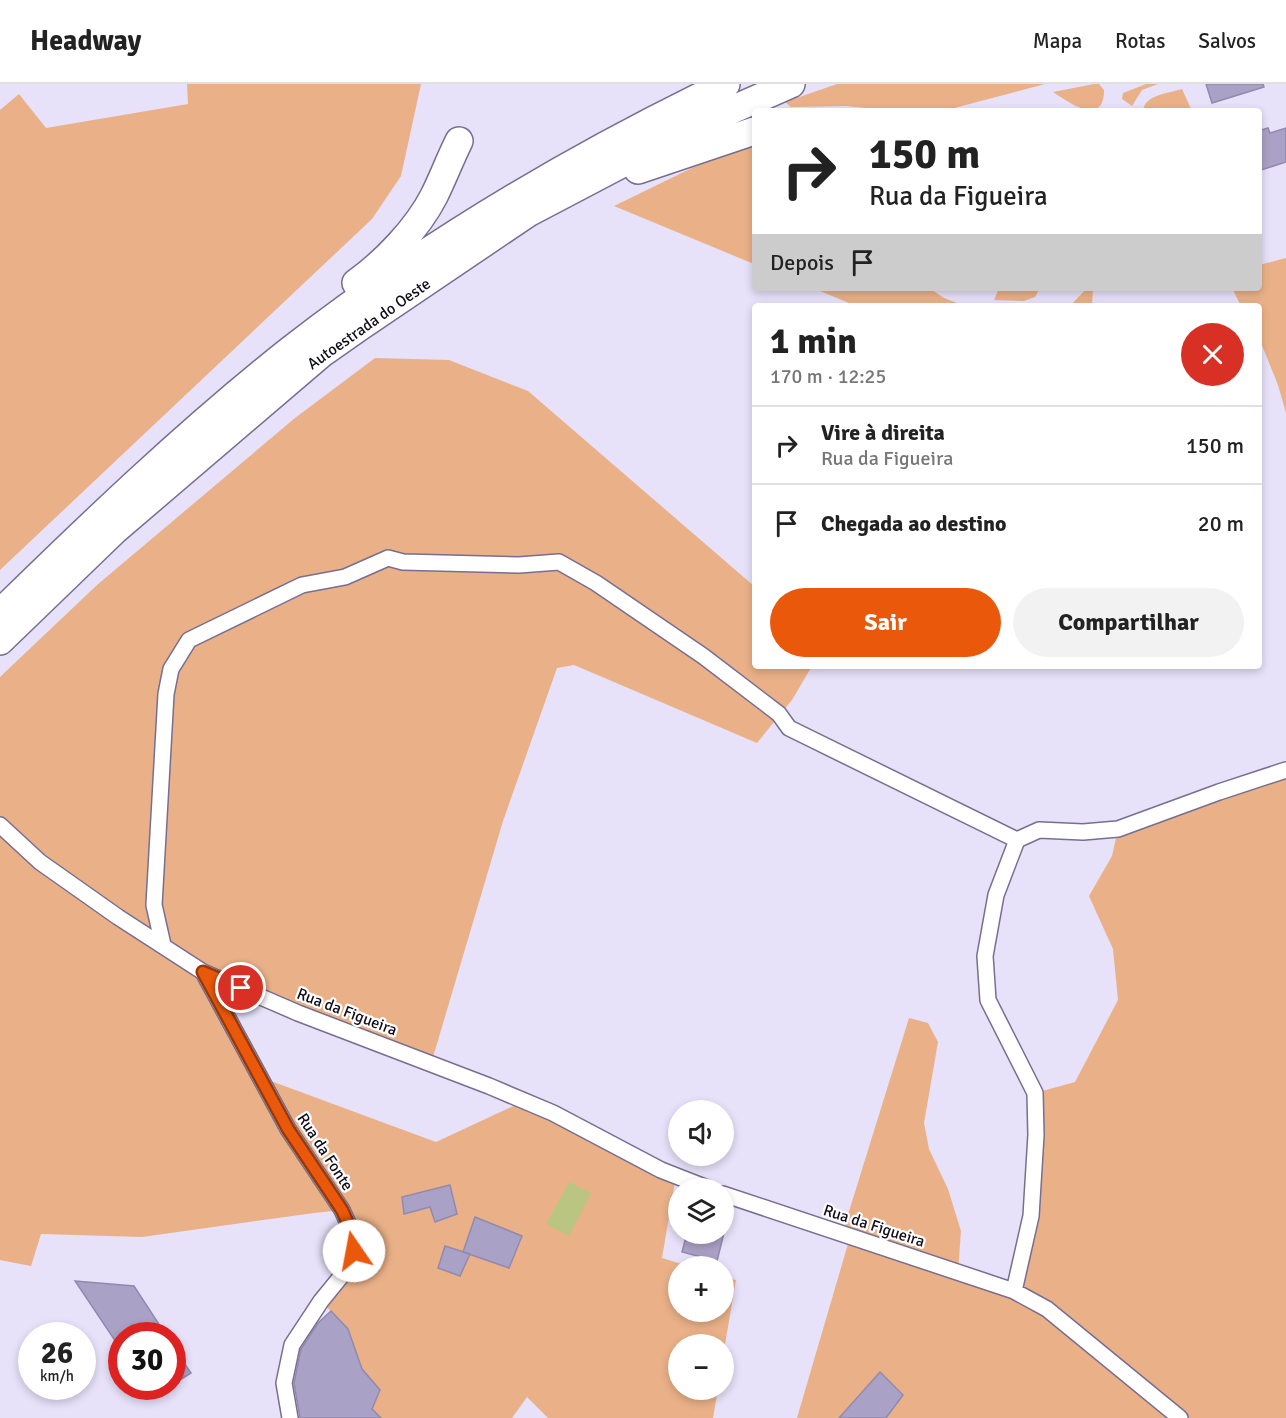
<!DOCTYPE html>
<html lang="pt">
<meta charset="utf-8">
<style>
:root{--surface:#fff;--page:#f2f2f2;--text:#222;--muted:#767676;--line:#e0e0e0;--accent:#ea580c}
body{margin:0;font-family:Signika,sans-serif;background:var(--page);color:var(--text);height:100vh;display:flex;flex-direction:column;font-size:22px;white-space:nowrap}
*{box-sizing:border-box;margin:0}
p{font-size:20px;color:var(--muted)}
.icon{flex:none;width:33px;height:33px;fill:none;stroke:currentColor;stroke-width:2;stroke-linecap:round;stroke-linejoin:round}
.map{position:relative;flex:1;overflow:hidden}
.sheet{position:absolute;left:752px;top:219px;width:510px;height:366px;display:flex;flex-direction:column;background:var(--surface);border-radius:6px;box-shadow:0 3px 9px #0003}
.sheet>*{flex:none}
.top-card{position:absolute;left:752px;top:24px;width:510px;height:183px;border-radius:6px;box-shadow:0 3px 9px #0003;background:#fff;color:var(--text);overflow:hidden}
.buttons{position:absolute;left:668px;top:1016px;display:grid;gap:12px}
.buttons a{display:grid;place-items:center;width:66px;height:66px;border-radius:50%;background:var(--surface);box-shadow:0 3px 9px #0003;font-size:30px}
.speed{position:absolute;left:18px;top:1238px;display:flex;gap:12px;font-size:30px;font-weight:700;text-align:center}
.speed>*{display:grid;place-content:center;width:78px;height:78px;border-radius:50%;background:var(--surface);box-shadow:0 3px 9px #0003;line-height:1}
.speed small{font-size:15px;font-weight:400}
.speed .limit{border:9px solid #d22;background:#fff;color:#111}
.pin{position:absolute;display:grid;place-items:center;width:51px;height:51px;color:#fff;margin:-26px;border:3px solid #fff;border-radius:50%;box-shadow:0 2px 6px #0007}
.me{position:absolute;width:66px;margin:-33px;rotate:348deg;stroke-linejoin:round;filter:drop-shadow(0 0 4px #0008)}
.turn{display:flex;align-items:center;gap:21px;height:126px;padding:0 18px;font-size:27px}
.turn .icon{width:78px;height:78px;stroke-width:2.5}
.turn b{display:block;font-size:42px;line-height:51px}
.then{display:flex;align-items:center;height:57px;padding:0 18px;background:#0003;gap:12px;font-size:22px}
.round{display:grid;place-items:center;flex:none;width:63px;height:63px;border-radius:32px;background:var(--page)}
.summary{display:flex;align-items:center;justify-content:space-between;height:102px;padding:0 18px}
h1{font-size:36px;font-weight:700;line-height:45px}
.action{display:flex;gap:12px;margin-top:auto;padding:12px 18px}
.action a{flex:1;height:69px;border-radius:36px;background:var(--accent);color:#fff;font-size:24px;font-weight:700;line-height:69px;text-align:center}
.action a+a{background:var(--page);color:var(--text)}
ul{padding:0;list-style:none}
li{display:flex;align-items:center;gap:18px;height:78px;padding:0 18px;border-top:2px solid var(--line)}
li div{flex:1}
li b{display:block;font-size:22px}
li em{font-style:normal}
header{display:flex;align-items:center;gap:36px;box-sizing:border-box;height:84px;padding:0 30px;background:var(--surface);border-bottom:2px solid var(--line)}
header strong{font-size:28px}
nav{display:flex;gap:33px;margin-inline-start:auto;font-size:21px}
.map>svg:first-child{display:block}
</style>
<header>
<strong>Headway</strong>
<nav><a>Mapa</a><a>Rotas</a><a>Salvos</a></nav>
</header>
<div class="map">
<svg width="1286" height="1334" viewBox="0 0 1286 1334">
<rect width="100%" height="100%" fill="#e7e1f9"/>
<path fill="#eab188" d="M 187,0 L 421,0 L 401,92 L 372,135 L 0,486 L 0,26 L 19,10 L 46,44 L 188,20 Z
M 837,0 L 1045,0 L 943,27 L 896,27 L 846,22 L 791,23 L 785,18 Z
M 1094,0 L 1099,0 L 1104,6 C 1104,44 1068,18 1053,8 Z
M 1146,0 L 1158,0 L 1142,6 L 1132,22 L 1122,15 L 1123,9 Z
M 1182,5 L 1192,27 L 1143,27 C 1144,11 1169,9 1182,5 Z
M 754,57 L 754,180 L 614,122 L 696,82 Z
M 1286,174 L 1286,329 L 1278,301 L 1259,254 L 1258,222 L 1241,222 L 1232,204 L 1258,204 L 1259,181 Z
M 813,204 L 929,204 L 944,214 L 965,222 L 856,222 Z
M 999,204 L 1040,204 L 1035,213 L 1024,217 L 994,216 Z
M 1087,204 L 1093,204 L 1092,222 L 1070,222 Z
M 375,274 L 449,276 L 528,307 L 754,502 L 754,582 L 812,582 L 792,616 L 757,659 L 574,581 L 557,584 L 503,737 L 431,980 L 204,888 L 260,993 L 436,1058 L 524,1017 L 676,1092 L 662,1174 L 688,1182 L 678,1182 L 678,1227 L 723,1227 L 723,1193 L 736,1196 L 723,1272 L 723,1260 L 678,1260 L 678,1305 L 718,1305 L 713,1334 L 548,1334 L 527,1313 L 512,1334 L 381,1334 L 372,1325 L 380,1306 L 362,1285 L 348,1245 L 321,1217 L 352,1179 L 342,1126 L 314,1129 L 142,1153 L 41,1150 L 31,1182 L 0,1176 L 0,593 L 97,501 L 295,334 Z
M 1286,686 L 1286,1334 L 797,1334 L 850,1153 L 842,1150 L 909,934 L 928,939 L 938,958 L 924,1039 L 929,1065 L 948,1105 L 961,1147 L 958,1188 L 1013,1207 L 1031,1132 L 1035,1009 L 1075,998 L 1118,916 L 1113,865 L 1089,812 L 1112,772 L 1118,745 Z"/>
<path fill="#bac581" d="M 569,1098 L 591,1109 L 569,1152 L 546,1140 Z"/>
<path fill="#aaa1c6" stroke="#9289ae" stroke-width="1.5" d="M 1206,0 L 1263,0 L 1264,3 L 1212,19 Z
M 1268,44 L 1270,49 L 1286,44 L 1286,78 L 1258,87 L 1258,47 Z
M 450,1101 L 457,1130 L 435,1138 L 430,1123 L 404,1130 L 402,1113 Z
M 475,1133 L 522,1152 L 509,1184 L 463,1168 Z
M 687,1149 L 724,1149 L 717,1177 L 682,1168 Z
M 445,1162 L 470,1170 L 460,1192 L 438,1184 Z
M 75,1197 L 134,1202 L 166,1251 L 122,1251 L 122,1267 Z
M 331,1227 L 348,1245 L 362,1285 L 380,1306 L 372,1325 L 381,1334 L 300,1334 L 294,1299 L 301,1265 L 318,1239 Z
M 172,1261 L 191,1289 L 172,1301 Z
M 880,1288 L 903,1311 L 886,1334 L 839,1334 Z"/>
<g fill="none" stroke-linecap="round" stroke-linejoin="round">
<defs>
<path id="street" d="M 0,741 L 40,778 L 118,833 L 203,888 L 298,929 L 489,1002 L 553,1029 L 661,1086 L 707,1104
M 163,861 L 154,821 L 166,610 L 171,585 L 189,556 L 302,501 L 345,493 L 388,474 L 403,478 L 519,481 L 559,478 L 596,499 L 703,572 L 779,630 L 789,644 L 1017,756
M 203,888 L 288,1045 L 342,1126 L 355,1155 L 352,1179 L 321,1217 L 292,1261 L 284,1299 L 290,1334
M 723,1110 L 1014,1207 L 1047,1225 L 1180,1334
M 1014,1207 L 1031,1132 L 1036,1051 L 1035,1009 L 988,916 L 985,872 L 996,811 L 1017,756 L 1039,746 L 1083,748 L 1118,745 L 1219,708 L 1286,686"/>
<path id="highway" d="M 638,86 L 754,47
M 356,199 C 385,178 417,145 434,112 C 443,94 450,75 459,57
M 0,529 C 93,438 187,348 289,267 C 424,162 572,74 726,0
M 0,557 L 115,446 L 321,270 L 358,244 L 528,129 L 686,46 L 791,0"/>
</defs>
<use href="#street" stroke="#776e91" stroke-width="18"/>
<use href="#highway" stroke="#776e91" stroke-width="30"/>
<use href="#street" stroke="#fff" stroke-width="15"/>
<use href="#highway" stroke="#fff" stroke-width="27"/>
</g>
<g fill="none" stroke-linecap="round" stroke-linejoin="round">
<defs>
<path id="route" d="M 241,904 L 203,888 L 288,1045 L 342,1126 L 355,1155 L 354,1167"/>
</defs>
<use href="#route" stroke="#983908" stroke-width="15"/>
<use href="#route" stroke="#ea580c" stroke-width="10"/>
</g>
<g text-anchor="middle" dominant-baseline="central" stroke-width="4.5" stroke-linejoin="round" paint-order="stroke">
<g font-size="16" fill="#110d1b" stroke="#fff">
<text transform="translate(369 240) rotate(-35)">Autoestrada do Oeste</text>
<text transform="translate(347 928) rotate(21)">Rua da Figueira</text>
<text transform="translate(325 1068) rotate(57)">Rua da Fonte</text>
<text transform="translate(874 1142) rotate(18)">Rua da Figueira</text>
</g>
</g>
</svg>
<div class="buttons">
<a><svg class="icon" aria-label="sound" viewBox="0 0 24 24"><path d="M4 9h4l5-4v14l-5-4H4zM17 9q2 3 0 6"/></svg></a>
<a><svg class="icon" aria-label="layers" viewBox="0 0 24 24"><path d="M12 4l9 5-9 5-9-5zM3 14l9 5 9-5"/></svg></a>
<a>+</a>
<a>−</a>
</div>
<div class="speed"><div>26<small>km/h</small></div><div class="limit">30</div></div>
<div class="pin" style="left:241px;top:904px;background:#d93025"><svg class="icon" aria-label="arrive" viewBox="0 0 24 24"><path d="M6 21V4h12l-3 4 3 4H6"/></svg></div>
<svg class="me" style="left:354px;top:1167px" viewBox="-20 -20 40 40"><circle r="19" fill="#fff"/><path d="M0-13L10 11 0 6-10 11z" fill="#ea580c"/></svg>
<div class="top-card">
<div class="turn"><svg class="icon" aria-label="right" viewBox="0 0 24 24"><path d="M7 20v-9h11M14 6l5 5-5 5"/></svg><div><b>150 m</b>Rua da Figueira</div></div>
<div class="then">Depois<svg class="icon" aria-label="arrive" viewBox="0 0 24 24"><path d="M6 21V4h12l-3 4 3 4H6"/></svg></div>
</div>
<section class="sheet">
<div class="summary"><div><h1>1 min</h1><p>170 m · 12:25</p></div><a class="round" style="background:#d93025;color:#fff"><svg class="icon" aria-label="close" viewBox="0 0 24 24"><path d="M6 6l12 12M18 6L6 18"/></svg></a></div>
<ul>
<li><svg class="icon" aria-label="right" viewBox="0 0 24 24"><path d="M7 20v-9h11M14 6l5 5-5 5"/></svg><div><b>Vire à direita</b><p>Rua da Figueira</p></div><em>150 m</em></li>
<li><svg class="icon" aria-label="arrive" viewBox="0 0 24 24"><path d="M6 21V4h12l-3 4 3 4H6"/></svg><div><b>Chegada ao destino</b></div><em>20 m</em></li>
</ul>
<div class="action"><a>Sair</a><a>Compartilhar</a></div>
</section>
</div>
